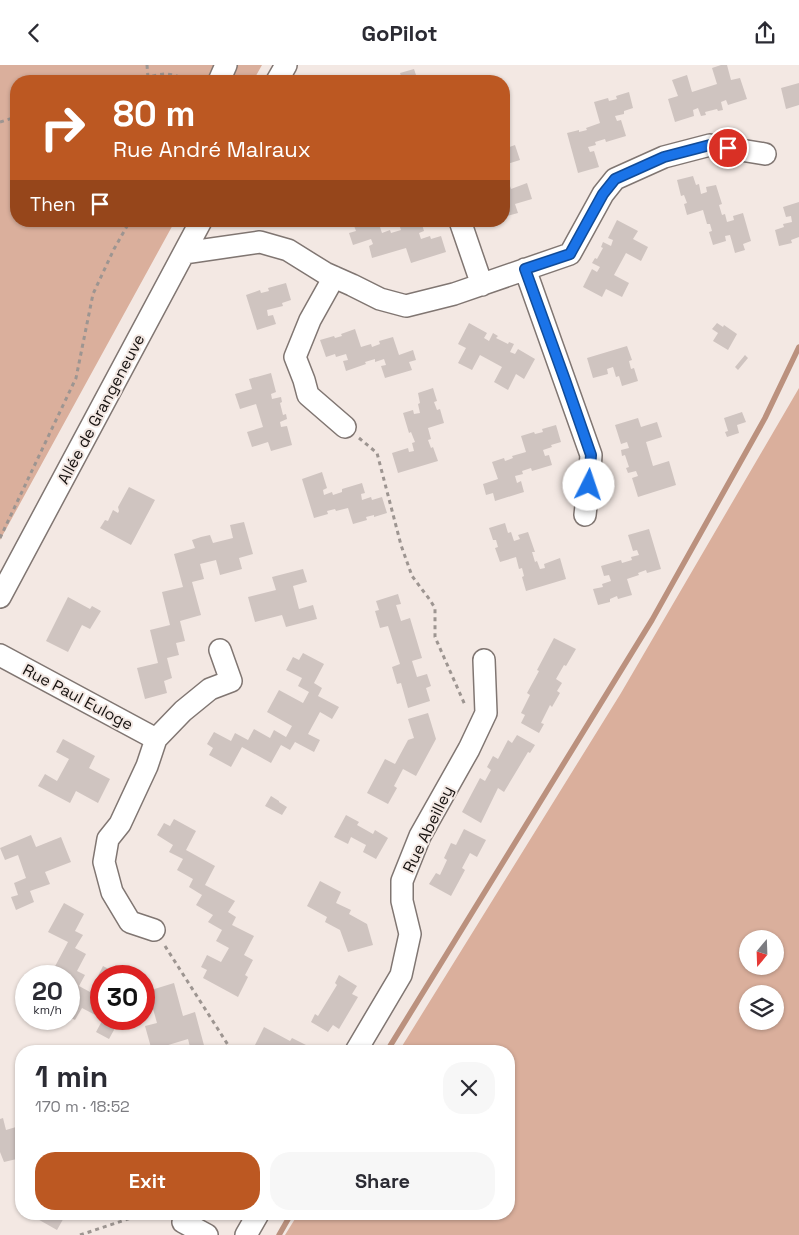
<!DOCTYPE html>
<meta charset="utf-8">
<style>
:root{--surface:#fff;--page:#f7f7f7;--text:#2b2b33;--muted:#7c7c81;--accent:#bc5822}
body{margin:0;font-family:"Space Grotesk",sans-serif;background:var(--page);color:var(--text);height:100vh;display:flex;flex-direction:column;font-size:19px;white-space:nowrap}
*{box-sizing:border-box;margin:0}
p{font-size:16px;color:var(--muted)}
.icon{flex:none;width:28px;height:28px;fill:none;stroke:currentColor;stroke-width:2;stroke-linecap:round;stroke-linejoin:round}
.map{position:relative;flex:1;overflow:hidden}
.details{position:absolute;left:15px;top:980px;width:500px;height:175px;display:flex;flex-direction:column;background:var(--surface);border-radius:20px;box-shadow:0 1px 4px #0004}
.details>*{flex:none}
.hud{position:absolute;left:10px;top:10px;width:500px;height:152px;border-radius:20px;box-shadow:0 1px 4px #0004;background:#bc5822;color:#fff;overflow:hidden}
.needle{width:32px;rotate:199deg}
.fabs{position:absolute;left:739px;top:865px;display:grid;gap:10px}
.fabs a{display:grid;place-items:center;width:45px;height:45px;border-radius:50%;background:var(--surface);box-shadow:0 1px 4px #0004;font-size:25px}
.speed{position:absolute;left:15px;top:900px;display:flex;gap:10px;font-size:25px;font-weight:700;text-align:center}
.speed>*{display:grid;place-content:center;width:65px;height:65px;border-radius:50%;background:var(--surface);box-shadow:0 1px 4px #0004;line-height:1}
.speed small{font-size:12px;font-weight:400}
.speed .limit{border:8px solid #d22;background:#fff;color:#111}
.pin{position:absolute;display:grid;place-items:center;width:42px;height:42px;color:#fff;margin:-21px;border:2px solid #fff;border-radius:50%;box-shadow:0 1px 5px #0007}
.me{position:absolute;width:55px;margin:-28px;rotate:4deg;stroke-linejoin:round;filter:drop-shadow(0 0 4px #0008)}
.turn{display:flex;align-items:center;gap:18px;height:105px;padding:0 20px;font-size:22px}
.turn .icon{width:65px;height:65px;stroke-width:2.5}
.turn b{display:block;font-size:35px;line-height:42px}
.then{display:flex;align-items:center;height:48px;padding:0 20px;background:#0003;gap:10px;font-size:19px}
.round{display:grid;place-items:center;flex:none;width:52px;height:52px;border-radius:20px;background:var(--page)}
.overview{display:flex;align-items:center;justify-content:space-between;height:85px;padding:0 20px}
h1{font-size:30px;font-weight:800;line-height:38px}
.action{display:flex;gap:10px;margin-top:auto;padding:10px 20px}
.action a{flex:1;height:58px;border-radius:20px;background:var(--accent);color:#fff;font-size:20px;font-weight:800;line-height:58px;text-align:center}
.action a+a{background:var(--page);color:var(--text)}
header{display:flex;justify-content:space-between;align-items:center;height:65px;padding:0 20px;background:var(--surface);font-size:22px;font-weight:800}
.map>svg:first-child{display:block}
</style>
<header><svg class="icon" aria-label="back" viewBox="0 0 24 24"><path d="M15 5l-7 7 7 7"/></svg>GoPilot<svg class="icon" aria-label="share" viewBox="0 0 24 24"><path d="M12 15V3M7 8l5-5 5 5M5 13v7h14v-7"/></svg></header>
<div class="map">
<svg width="799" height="1170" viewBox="0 0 799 1170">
<rect width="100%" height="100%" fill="#f3e8e3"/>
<path fill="#daaf9c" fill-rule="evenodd" d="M 0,0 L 262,0 L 253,16 L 16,16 L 16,156 L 175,156 L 0,475 Z
M 799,323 L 799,1170 L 285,1170 L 298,1149 L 509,1149 L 509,986 L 399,986 L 621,628 ZM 748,874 L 775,874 L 775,901 L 748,901 ZM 748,929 L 775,929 L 775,956 L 748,956 Z"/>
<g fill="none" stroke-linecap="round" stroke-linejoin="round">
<path stroke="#bb917e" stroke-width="5.5" d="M 387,986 L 652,555 L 765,353 L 799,282
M 279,1170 L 291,1149"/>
</g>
<path fill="#cfc4c0" d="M 721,0 L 727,0 L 731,15 L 740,13 L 747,34 L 728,40 L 726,35 L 721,37 L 723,45 L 718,46 L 717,44 L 705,47 L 706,50 L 701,51 L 698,43 L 693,45 L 694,51 L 675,57 L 668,34 L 678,31 L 672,15 L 687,10 L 692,27 L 717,19 L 712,3 Z
M 414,4 L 418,16 L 380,16 L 380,14 L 392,10 L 393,13 L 401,11 L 400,8 Z
M 453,10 L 455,16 L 439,16 L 438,14 Z
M 799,18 L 799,40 L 786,44 L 781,23 Z
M 629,27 L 633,43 L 624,46 L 624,49 L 615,51 L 617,56 L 621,55 L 626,71 L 606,77 L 605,74 L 595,77 L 596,80 L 588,82 L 590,87 L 594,86 L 599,102 L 578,108 L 567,68 L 579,65 L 579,67 L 587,65 L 586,63 L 600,58 L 594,37 L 608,33 L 609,36 L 617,34 L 616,31 Z
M 515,80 L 520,95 L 504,100 L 504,84 Z
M 504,103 L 511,124 L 527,118 L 532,134 L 515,139 L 518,148 L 504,152 Z
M 693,111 L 696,120 L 699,119 L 701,129 L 707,127 L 706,122 L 716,120 L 722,139 L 719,140 L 722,150 L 725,149 L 727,157 L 734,155 L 733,151 L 743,148 L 751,176 L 743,179 L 745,185 L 735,188 L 730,170 L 725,171 L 726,176 L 713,180 L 709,167 L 712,166 L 710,159 L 707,159 L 703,145 L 687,150 L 684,139 L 687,138 L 684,130 L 681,131 L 677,115 Z
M 799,137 L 799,172 L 791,175 L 792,178 L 779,181 L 775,165 L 784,162 L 783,159 L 792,157 L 791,151 L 786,152 L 783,142 Z
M 617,155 L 638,166 L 633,174 L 648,182 L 641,196 L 626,188 L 614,210 L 629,218 L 622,232 L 606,224 L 602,232 L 583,222 L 592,204 L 597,207 L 600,202 L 592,198 L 595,193 L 597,194 L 603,183 L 601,182 L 603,177 L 611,181 L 613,175 L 608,173 Z
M 360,156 L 383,156 L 385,160 L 380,162 L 382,168 L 390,165 L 391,168 L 401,165 L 400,162 L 421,156 L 424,166 L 419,168 L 421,174 L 430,171 L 431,174 L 441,171 L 446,187 L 411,198 L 406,183 L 372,193 L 369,181 L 373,179 L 371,174 L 353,180 L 349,168 L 356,166 L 353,158 Z
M 286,218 L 291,235 L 282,238 L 283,241 L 267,245 L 268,251 L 273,250 L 276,259 L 257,265 L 246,230 L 260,225 L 261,228 L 269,226 L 268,223 Z
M 469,258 L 487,268 L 484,273 L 489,276 L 493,268 L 498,271 L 496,273 L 508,279 L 509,277 L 514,279 L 510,287 L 515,289 L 518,284 L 535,294 L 524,314 L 516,309 L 508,325 L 494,317 L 502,302 L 480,290 L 472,305 L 458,298 L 466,283 L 458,279 Z
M 717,258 L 723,262 L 724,260 L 737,269 L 728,285 L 713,276 L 718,268 L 712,264 Z
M 355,264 L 361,282 L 371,279 L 372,282 L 380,279 L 379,276 L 393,272 L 399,290 L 413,285 L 416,295 L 409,297 L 412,305 L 385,313 L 381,301 L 386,300 L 384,294 L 375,297 L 375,294 L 365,297 L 366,299 L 346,306 L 343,296 L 348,295 L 346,289 L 336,292 L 335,289 L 326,292 L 320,275 L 334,271 L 335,273 L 342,271 L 341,269 Z
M 627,281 L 632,295 L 629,296 L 631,304 L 634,303 L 638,316 L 622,321 L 619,311 L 616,312 L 613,302 L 607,304 L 608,309 L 593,313 L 587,293 Z
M 745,290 L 748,293 L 738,305 L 735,302 Z
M 271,308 L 276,327 L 271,329 L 272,334 L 281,332 L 282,337 L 280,338 L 283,350 L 286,349 L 287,354 L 280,357 L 281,362 L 287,361 L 292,380 L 271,386 L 268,377 L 252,382 L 247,367 L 263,362 L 256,339 L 240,344 L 235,329 L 252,324 L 249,314 Z
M 433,323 L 437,336 L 434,337 L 437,345 L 440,344 L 444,358 L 428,363 L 431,374 L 428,375 L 431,383 L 433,382 L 438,396 L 398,408 L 392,388 L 408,383 L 409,387 L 414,386 L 412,378 L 415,377 L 411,367 L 409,368 L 403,348 L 413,345 L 414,349 L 420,348 L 418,339 L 420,338 L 418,328 Z
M 742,347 L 746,357 L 737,360 L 739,368 L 727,372 L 725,367 L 728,366 L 724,353 Z
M 638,353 L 641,362 L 657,357 L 662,372 L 646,377 L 653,401 L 669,396 L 676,420 L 638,432 L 632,413 L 638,411 L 636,406 L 628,408 L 626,403 L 629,402 L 625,390 L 622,391 L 621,385 L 629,383 L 627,377 L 621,379 L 615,360 Z
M 556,360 L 561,377 L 551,380 L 552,382 L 543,385 L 545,391 L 549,390 L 552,400 L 532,406 L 531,403 L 522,406 L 523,409 L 515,411 L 517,418 L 521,416 L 524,427 L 495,436 L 493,428 L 486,430 L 483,419 L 498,414 L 492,397 L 504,393 L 505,396 L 513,393 L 512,391 L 526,387 L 521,371 L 534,367 L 535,369 L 543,367 L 542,364 Z
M 322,407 L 327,423 L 323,425 L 324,430 L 332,427 L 333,430 L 342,427 L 342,424 L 362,418 L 365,428 L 361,429 L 362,435 L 371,432 L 372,435 L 382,432 L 387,448 L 374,452 L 374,450 L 366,452 L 367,455 L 353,459 L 348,443 L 336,446 L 335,444 L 327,446 L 328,449 L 314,453 L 302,414 Z
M 129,422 L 155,435 L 131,480 L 100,463 L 105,455 L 108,456 L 113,445 L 118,448 L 119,446 L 118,442 Z
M 244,457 L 253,489 L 239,493 L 242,504 L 220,510 L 216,495 L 200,499 L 204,514 L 192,517 L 201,550 L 180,556 L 185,576 L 176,578 L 179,590 L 167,593 L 172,613 L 164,616 L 167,628 L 145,634 L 137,603 L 158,598 L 150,565 L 170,560 L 162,527 L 183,522 L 174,489 L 195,483 L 192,475 L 201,472 L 210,470 L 213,478 L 233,473 L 230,460 Z
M 505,458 L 508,468 L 511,467 L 514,476 L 520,474 L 518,470 L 528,467 L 535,487 L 532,487 L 535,497 L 537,496 L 540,504 L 545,503 L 544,499 L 560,493 L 566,514 L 526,526 L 522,512 L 524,511 L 522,503 L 519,504 L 516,492 L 500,497 L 495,483 L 498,482 L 496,475 L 493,475 L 489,463 Z
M 649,464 L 661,504 L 647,508 L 646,505 L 638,508 L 639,510 L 627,514 L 632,530 L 618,534 L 617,531 L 610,534 L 610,537 L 598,540 L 593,524 L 603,522 L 602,519 L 611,516 L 609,510 L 604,511 L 601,501 L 621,495 L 622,498 L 632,495 L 631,492 L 639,490 L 637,485 L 633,486 L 628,470 Z
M 303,504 L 307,517 L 293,521 L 299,544 L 313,540 L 317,554 L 286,562 L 282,550 L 255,557 L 248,532 L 276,525 L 272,512 Z
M 398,529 L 401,539 L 396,540 L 401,556 L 410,553 L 422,593 L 412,596 L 417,612 L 427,609 L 431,621 L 426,623 L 430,636 L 408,643 L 401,618 L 397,619 L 392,602 L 400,599 L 388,561 L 380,563 L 375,546 L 379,545 L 376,536 Z
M 68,532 L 90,544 L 92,541 L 101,546 L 90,564 L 82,560 L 68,587 L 46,576 Z
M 554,573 L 576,584 L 566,601 L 564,600 L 556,614 L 562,618 L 557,626 L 560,628 L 552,642 L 550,640 L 541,658 L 544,659 L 539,668 L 521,658 L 525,650 L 521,648 L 530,630 L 527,628 L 539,606 L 537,605 Z
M 303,588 L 324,599 L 314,618 L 322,623 L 318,631 L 339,642 L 332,654 L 320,647 L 308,669 L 320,675 L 314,687 L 295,677 L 290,685 L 281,680 L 271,698 L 242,682 L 231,702 L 209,690 L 213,683 L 207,679 L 214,667 L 231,676 L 235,668 L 248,675 L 254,664 L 270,673 L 274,665 L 286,672 L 292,661 L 267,647 L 279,625 L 303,638 L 309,627 L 298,621 L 302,613 L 286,605 L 293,592 L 299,595 Z
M 428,648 L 436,674 L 416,711 L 403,704 L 394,721 L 397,723 L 388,739 L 367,728 L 385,694 L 395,699 L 408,675 L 414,673 L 408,654 Z
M 517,670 L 535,680 L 530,688 L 528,687 L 504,727 L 498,723 L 481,758 L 462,747 L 480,713 L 485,716 L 491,705 L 487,702 L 493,691 L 498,694 L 508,675 L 512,678 Z
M 63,674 L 95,691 L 89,703 L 110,714 L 98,738 L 76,726 L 70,738 L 38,721 L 45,709 L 57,716 L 69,694 L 56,687 Z
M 271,731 L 279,736 L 279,737 L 287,742 L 282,750 L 265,741 Z
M 346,750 L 359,757 L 357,760 L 373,769 L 375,765 L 388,773 L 376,794 L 363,787 L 366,780 L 351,772 L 348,779 L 334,772 Z
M 174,754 L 196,766 L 186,785 L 215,801 L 205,820 L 235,836 L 228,847 L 236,852 L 232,860 L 254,871 L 244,890 L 253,895 L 245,910 L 248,912 L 238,932 L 203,913 L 207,905 L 201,902 L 207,890 L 221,897 L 229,883 L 216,876 L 222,865 L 208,857 L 213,850 L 196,840 L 202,830 L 189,822 L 193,814 L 177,805 L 183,794 L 169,787 L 173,780 L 157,770 L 164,758 L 170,761 Z
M 464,764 L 486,775 L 477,792 L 470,788 L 462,803 L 465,805 L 451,831 L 429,819 L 436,808 L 440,810 L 447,795 L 444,793 L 451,778 L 456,780 Z
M 31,770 L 36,782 L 61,772 L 71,797 L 45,807 L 50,819 L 30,826 L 34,837 L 16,845 L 11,832 L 18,830 L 14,818 L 26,813 L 18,790 L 5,795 L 0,783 Z
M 320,816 L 341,827 L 336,838 L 351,845 L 349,849 L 367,859 L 373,880 L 348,887 L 340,865 L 325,857 L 327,852 L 307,841 Z
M 64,838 L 84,849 L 75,866 L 83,870 L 75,883 L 86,889 L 77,906 L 85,910 L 79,921 L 90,927 L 103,901 L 122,911 L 101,911 L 101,953 L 82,943 L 75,955 L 69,952 L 69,937 L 73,929 L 69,927 L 69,920 L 70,917 L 69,916 L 69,911 L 60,911 L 52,907 L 68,877 L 48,867 Z
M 339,910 L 357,921 L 352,929 L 358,932 L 339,964 L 333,960 L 328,967 L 311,957 L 315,949 L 318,951 L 337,920 L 335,918 Z
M 174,918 L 183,951 L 195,947 L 205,984 L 196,986 L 191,986 L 188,974 L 165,981 L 166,986 L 152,986 L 145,961 L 157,958 L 148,926 Z
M 103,954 L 120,954 L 109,974 L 96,967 Z
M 264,962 L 290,976 L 292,973 L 308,981 L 306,985 L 308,986 L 265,986 L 255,980 Z
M 3,1053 L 6,1065 L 16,1062 L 16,1060 L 21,1058 L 21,1093 L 4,1097 L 0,1087 L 0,1054 Z
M 35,1149 L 66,1149 L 57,1165 L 34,1152 Z"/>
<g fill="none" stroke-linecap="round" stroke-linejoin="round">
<defs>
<path id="minor" d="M 219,16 L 226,0
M 277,16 L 286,0
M 460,156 L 482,220
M 184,188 L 260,177 L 288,185 L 325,208 L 352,220 L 380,234 L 406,241 L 454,229 L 570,189 L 603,129 L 615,114 L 664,92 L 710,80 L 765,89
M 525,204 L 591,390 L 590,405 L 585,450
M 334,212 L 310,255 L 295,292 L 304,315 L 308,330 L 345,362
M 0,532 L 201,156
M 0,590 L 156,674 L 183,646 L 210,624 L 231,616 L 220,585
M 154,865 L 130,857 L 112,827 L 104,797 L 108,774 L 120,759 L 147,701 L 156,674
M 356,986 L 401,910 L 410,869 L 402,836 L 402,816 L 420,771 L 469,684 L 486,648 L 484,595
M 183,1157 L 207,1170
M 246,1170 L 258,1149"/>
</defs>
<use href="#minor" stroke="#807672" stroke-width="24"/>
<path stroke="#9d9591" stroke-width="3" stroke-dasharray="4 4" stroke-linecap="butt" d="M 147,0 L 148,13
M 137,16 C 155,10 169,4 186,16
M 0,57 L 16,52
M 359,373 L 377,388 L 401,480 L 412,511 L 430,535 L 435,543 L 435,572 L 465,640
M 0,473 L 76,313 L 93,229 L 114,184 L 130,156
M 165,881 L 230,983 L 229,986
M 80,1170 L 143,1149"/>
<use href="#minor" stroke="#fff" stroke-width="21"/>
</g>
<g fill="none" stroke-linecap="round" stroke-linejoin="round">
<defs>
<path id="route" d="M 589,420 L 591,390 L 565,315 L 525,204 L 570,189 L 603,129 L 615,114 L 664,92 L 710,80 L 728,83"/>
</defs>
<use href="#route" stroke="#114b97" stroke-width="12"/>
<use href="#route" stroke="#1a73e8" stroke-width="9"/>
</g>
<g text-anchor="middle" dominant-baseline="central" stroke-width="4" stroke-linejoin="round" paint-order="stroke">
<g font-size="16" fill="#161210" stroke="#f3e8e3">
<text transform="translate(101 344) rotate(-62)">Allée de Grangeneuve</text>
<text transform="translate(78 632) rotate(28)">Rue Paul Euloge</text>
<text transform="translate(428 764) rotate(-64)">Rue Abeilley</text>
</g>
</g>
</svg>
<div class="fabs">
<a><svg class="needle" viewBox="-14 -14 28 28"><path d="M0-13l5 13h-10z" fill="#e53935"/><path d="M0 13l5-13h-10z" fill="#7c7c81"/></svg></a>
<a><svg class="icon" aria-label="layers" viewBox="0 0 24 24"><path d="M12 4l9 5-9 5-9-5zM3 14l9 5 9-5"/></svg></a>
</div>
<div class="speed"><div>20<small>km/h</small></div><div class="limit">30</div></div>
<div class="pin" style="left:728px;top:83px;background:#d93025"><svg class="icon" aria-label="arrive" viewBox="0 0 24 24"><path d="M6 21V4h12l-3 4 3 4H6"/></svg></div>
<svg class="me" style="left:589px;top:420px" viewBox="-20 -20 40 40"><circle r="19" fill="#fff"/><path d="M0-13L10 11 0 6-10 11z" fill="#1a73e8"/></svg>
<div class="hud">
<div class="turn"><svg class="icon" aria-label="right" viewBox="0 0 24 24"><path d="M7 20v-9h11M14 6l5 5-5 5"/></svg><div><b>80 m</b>Rue André Malraux</div></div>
<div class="then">Then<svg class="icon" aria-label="arrive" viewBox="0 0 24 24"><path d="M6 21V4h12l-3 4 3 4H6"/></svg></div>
</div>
<section class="details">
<div class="overview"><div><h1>1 min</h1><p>170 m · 18:52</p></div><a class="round"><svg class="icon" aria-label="close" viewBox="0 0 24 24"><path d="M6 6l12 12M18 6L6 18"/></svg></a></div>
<div class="action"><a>Exit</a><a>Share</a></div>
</section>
</div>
